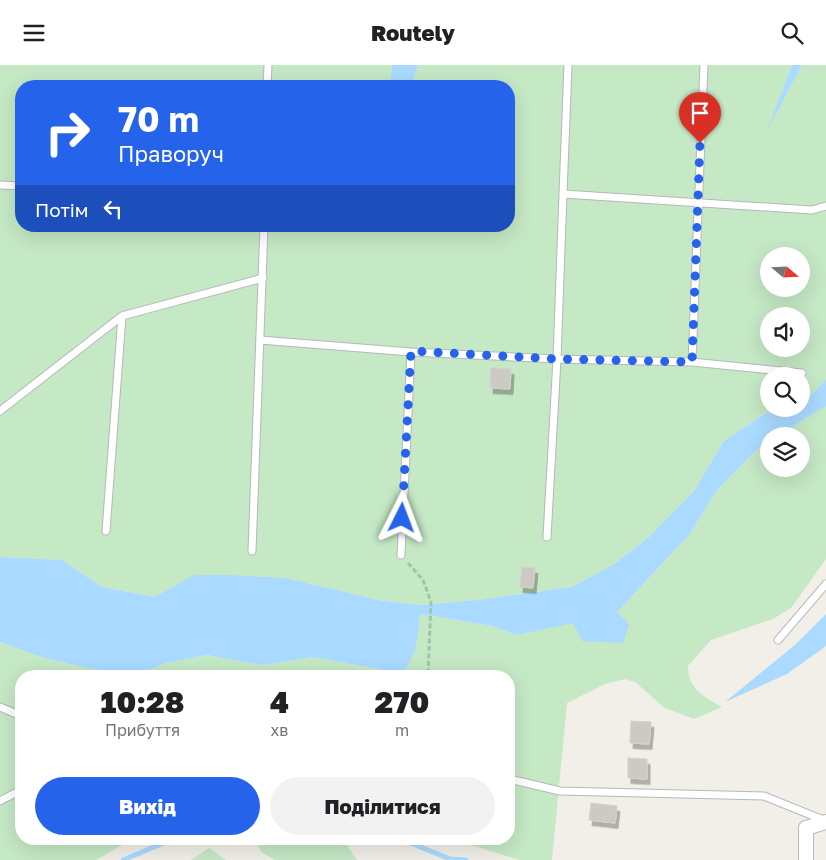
<!DOCTYPE html>
<html lang="uk">
<meta charset="utf-8">
<style>
:root{--surface:#fff;--page:#f2f2f2;--text:#202124;--muted:#757577;--accent:#2563eb}
body{margin:0;font-family:"Golos Text",sans-serif;background:var(--page);color:var(--text);height:100vh;display:flex;flex-direction:column;font-size:19px;white-space:nowrap}
*{box-sizing:border-box;margin:0}
p{font-size:16px;color:var(--muted)}
.icon{flex:none;width:28px;height:28px;fill:none;stroke:currentColor;stroke-width:2;stroke-linecap:round;stroke-linejoin:round}
.map{position:relative;flex:1;overflow:hidden}
.panel{position:absolute;left:15px;top:605px;width:500px;height:175px;display:flex;flex-direction:column;background:var(--surface);border-radius:20px;box-shadow:0 5px 20px #0002}
.panel>*{flex:none}
.guide{position:absolute;left:15px;top:15px;width:500px;height:152px;border-radius:20px;box-shadow:0 5px 20px #0002;background:#2563eb;color:#fff;overflow:hidden}
.needle{width:32px;rotate:109deg}
.buttons{position:absolute;left:760px;top:182px;display:grid;gap:10px}
.buttons a{display:grid;place-items:center;width:50px;height:50px;border-radius:50%;background:var(--surface);box-shadow:0 5px 20px #0002;font-size:25px}
.pin{position:absolute;display:grid;place-items:center;width:42px;height:42px;color:#fff;margin:-51px -21px;border-radius:50% 50% 50% 0;rotate:-45deg;box-shadow:0 0 5px #0007}
.pin .icon{rotate:45deg}
.me{position:absolute;width:55px;margin:-28px;rotate:3deg;stroke-linejoin:round;filter:drop-shadow(0 0 4px #0008)}
.turn{display:flex;align-items:center;gap:18px;height:105px;padding:0 20px;font-size:22px}
.turn .icon{width:65px;height:65px;stroke-width:2.5}
.turn b{display:block;font-size:35px;line-height:42px}
.then{display:flex;align-items:center;height:48px;padding:0 20px;background:#0003;gap:10px;font-size:19px}
.eta{display:flex;justify-content:space-evenly;align-items:center;height:85px;text-align:center}
.eta b{font-size:30px;font-weight:800;line-height:35px}
.button{display:flex;gap:10px;margin-top:auto;padding:10px 20px}
.button a{flex:1;height:58px;border-radius:30px;background:var(--accent);color:#fff;font-size:20px;font-weight:800;line-height:58px;text-align:center}
.button a+a{background:var(--page);color:var(--text)}
header{display:flex;justify-content:space-between;align-items:center;height:65px;padding:0 20px;background:var(--surface);font-size:22px;font-weight:800}
.map>svg:first-child{display:block}
</style>
<header><svg class="icon" aria-label="menu" viewBox="0 0 24 24"><path d="M4 6h16M4 12h16M4 18h16"/></svg>Routely<svg class="icon" aria-label="search" viewBox="0 0 24 24"><circle cx="10" cy="10" r="6"/><path d="M15 15l6 6"/></svg></header>
<div class="map">
<svg width="826" height="795" viewBox="0 0 826 795">
<defs>
<filter id="shadow"><feDropShadow dx="3" dy="5.5" stdDeviation="0" flood-color="#0004"/></filter>
</defs>
<rect width="100%" height="100%" fill="#f1efe8"/>
<path fill="#c5e8c5" fill-rule="evenodd" d="M 0,0 L 392,0 L 390,21 L 21,21 L 21,161 L 509,161 L 509,21 L 413,21 L 412,18 L 418,0 L 792,0 L 770,60 L 802,0 L 826,0 L 826,314 L 806,336 L 801,337 L 801,311 L 769,311 L 769,344 L 780,344 L 764,349 L 724,376 L 694,426 L 649,472 L 614,499 L 572,522 L 478,535 L 420,540 L 378,535 L 286,513 L 233,510 L 194,510 L 156,532 L 102,522 L 62,495 L 0,492 ZM 769,191 L 801,191 L 801,224 L 769,224 ZM 769,251 L 801,251 L 801,284 L 769,284 Z
M 826,341 L 826,494 L 791,543 L 773,554 L 711,575 L 688,601 C 688,624 704,632 722,642 L 694,654 L 665,643 L 635,617 L 625,614 L 605,619 L 567,638 L 552,795 L 519,795 L 452,774 L 509,774 L 509,611 L 136,611 L 165,598 L 207,590 L 262,600 L 314,592 L 403,609 L 416,583 L 419,549 L 492,561 L 516,570 L 617,547 L 689,470 L 717,425 L 754,387 L 769,377 L 769,404 L 801,404 L 801,371 L 777,371 Z
M 0,577 L 44,593 L 123,611 L 21,611 L 21,774 L 133,774 L 96,795 L 0,795 Z
M 255,774 L 343,774 L 357,795 L 275,795 L 261,787 Z
M 209,783 L 226,795 L 191,795 Z"/>
<path fill="#aadaff" d="M 392,0 L 418,0 L 412,18 L 413,21 L 390,21 Z
M 792,0 L 802,0 L 767,66 L 791,3 Z
M 826,314 L 826,341 L 777,371 L 769,371 L 769,377 L 754,387 L 717,425 L 689,470 L 617,547 L 629,559 L 623,578 L 582,576 L 573,558 L 516,570 L 492,561 L 420,549 L 416,583 L 404,609 L 314,592 L 262,600 L 207,590 L 165,598 L 136,611 L 123,611 L 44,593 L 0,577 L 0,492 L 62,495 L 102,522 L 155,532 L 194,510 L 233,510 L 286,513 L 378,535 L 420,540 L 478,535 L 572,522 L 614,499 L 649,472 L 694,426 L 724,376 L 764,349 L 780,344 L 801,344 L 801,337 L 806,336 Z
M 826,549 L 826,581 L 787,609 L 725,637 L 796,579 Z"/>
<g fill="none" stroke-linecap="round" stroke-linejoin="round">
<path stroke="#aadaff" stroke-width="5" d="M 401,774 L 450,794 L 466,795
M 123,795 L 173,774"/>
</g>
<path fill="#cccac5" stroke="#d6d1c6" filter="url(#shadow)" d="M 491,303 L 511,304 L 510,324 L 490,323 Z
M 522,502 L 535,503 L 533,523 L 520,522 Z
M 631,656 L 651,657 L 649,679 L 630,678 Z
M 628,693 L 647,694 L 647,714 L 628,713 Z
M 591,738 L 617,741 L 615,758 L 589,755 Z"/>
<g fill="none" stroke-linecap="round" stroke-linejoin="round">
<defs>
<path id="lane" d="M 267,21 L 268,0
M 0,120 L 21,121
M 563,129 L 568,0
M 260,275 L 411,287 L 557,294 L 563,129 L 812,145 L 826,141
M 692,297 L 704,0
M 0,346 L 122,251 L 263,213
M 106,466 L 122,251
M 547,472 L 557,294 L 692,297 L 802,308
M 252,486 L 264,161
M 401,490 L 411,287
M 778,575 L 826,519
M 0,642 L 21,651
M 509,714 L 560,726 L 764,731 L 826,756
M 0,736 L 21,725"/>
<path id="street" d="M 806,795 L 806,763 L 826,757"/>
</defs>
<use href="#lane" stroke="#b5b8bc" stroke-width="9"/>
<use href="#street" stroke="#b5b8bc" stroke-width="16"/>
<path stroke="#9cc7a9" stroke-width="3" stroke-dasharray="5 2.5" stroke-linecap="butt" d="M 408,498 L 423,515 L 431,537 L 428,609 L 429,611"/>
<use href="#lane" stroke="#fff" stroke-width="7"/>
<use href="#street" stroke="#fff" stroke-width="14"/>
</g>
<g fill="none" stroke-linecap="round" stroke-linejoin="round">
<path stroke="#2563eb" stroke-width="9" stroke-dasharray="0 16.2" d="M 402,453 L 411,286 L 557,294 L 692,297 L 700,78"/>
</g>
</svg>
<div class="buttons">
<a><svg class="needle" viewBox="-14 -14 28 28"><path d="M0-13l5 13h-10z" fill="#e53935"/><path d="M0 13l5-13h-10z" fill="#757577"/></svg></a>
<a><svg class="icon" aria-label="sound" viewBox="0 0 24 24"><path d="M4 9h4l5-4v14l-5-4H4zM17 9q2 3 0 6"/></svg></a>
<a><svg class="icon" aria-label="search" viewBox="0 0 24 24"><circle cx="10" cy="10" r="6"/><path d="M15 15l6 6"/></svg></a>
<a><svg class="icon" aria-label="layers" viewBox="0 0 24 24"><path d="M12 4l9 5-9 5-9-5zM3 14l9 5 9-5"/></svg></a>
</div>
<div class="pin" style="left:700px;top:78px;background:#d93025"><svg class="icon" aria-label="arrive" viewBox="0 0 24 24"><path d="M6 21V4h12l-3 4 3 4H6"/></svg></div>
<svg class="me" style="left:402px;top:453px" viewBox="-20 -20 40 40"><path d="M0-17L14 15 0 8-14 15z" fill="#2563eb" stroke="#fff" stroke-width="4"/></svg>
<div class="guide">
<div class="turn"><svg class="icon" aria-label="right" viewBox="0 0 24 24"><path d="M7 20v-9h11M14 6l5 5-5 5"/></svg><div><b>70 m</b>Праворуч</div></div>
<div class="then">Потім<svg class="icon" aria-label="left" viewBox="0 0 24 24"><path d="M17 20v-9H6M10 6l-5 5 5 5"/></svg></div>
</div>
<section class="panel">
<div class="eta">
<div><b>10:28</b><p>Прибуття</p></div>
<div><b>4</b><p>хв</p></div>
<div><b>270</b><p>m</p></div>
</div>
<div class="button"><a>Вихід</a><a>Поділитися</a></div>
</section>
</div>
